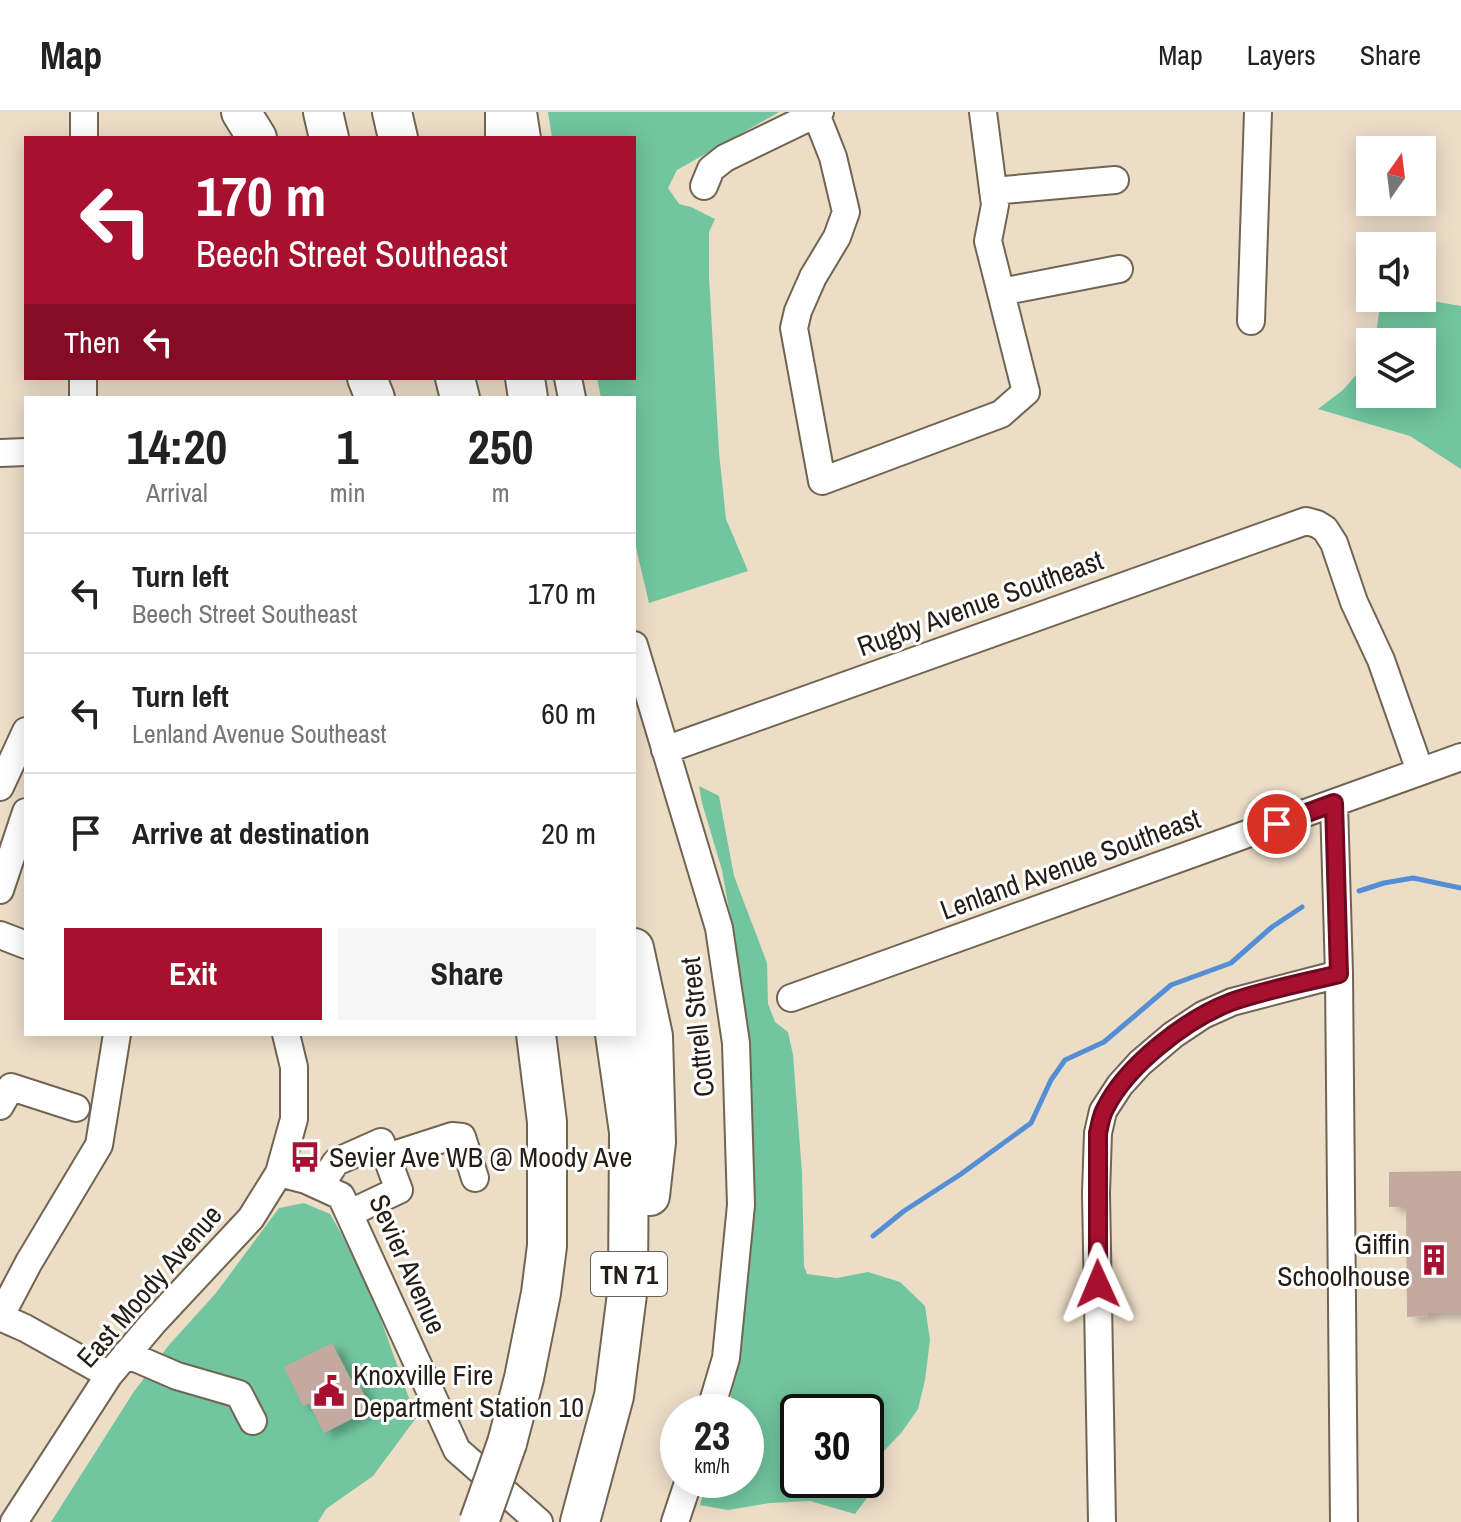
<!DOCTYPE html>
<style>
:root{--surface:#fff;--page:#f6f6f6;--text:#222;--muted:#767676;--line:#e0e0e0;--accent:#a81030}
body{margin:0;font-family:"Archivo Narrow",sans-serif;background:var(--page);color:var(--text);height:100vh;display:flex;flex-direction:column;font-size:30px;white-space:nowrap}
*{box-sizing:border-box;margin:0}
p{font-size:26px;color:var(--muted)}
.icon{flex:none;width:44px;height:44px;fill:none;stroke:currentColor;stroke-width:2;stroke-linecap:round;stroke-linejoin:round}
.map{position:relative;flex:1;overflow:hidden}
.panel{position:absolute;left:24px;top:284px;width:612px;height:640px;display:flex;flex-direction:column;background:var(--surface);border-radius:0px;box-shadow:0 4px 20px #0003}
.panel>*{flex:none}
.hud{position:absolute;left:24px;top:24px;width:612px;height:244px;border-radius:0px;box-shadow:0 4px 20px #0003;background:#a81030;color:#fff;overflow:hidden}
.needle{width:52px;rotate:14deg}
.controls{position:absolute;left:1356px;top:24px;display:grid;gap:16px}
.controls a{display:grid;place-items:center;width:80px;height:80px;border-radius:0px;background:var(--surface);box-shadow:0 4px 20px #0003;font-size:40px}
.speed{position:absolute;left:660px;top:1282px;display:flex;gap:16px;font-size:40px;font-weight:700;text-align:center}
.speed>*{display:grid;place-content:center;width:104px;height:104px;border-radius:50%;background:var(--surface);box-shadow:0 4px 20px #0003;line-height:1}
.speed small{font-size:20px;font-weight:400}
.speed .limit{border:4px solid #111;border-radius:12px;background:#fff;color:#111}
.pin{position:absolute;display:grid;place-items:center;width:68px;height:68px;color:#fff;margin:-34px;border:4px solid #fff;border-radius:50%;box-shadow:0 2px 8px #0007}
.me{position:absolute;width:88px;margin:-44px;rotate:359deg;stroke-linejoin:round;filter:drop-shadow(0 0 6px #0008)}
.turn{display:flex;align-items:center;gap:28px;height:168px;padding:0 40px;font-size:36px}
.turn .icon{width:104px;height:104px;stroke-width:2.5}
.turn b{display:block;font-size:56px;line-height:68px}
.then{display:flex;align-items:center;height:76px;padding:0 40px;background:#0003;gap:16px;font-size:30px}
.eta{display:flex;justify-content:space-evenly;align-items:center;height:136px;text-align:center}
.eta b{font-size:48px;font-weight:800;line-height:56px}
.button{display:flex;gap:16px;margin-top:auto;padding:16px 40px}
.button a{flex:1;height:92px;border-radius:0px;background:var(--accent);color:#fff;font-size:32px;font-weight:800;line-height:92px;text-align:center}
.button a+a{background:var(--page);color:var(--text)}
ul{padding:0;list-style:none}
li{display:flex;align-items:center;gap:24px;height:120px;padding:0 40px;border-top:2px solid var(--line)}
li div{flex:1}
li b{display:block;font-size:30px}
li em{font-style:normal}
header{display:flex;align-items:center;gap:48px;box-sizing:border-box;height:112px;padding:0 40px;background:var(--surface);border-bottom:2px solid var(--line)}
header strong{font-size:38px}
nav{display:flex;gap:44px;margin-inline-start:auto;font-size:28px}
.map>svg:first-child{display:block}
</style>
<header>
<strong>Map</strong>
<nav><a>Map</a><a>Layers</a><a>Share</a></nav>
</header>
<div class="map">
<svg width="1461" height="1410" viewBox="0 0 1461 1410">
<defs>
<filter id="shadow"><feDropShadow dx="9" dy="5" stdDeviation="4" flood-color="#0004"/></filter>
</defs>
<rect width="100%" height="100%" fill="#ecddc7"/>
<path fill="#71c59f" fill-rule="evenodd" d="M 548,0 L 779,0 L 677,58 L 668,76 L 679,92 L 691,95 L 715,107 L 709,120 L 709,165 L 719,340 L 726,407 L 748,459 L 649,491 L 634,427 L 634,286 L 601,286 L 597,266 L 634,266 L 634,26 L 552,26 Z
M 1381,186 L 1414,186 L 1461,194 L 1461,357 L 1410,324 L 1318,297 L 1343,278 L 1370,247 L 1370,282 L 1422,282 L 1422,230 L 1375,230 Z
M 699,674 L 719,684 L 734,764 L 767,851 L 768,892 L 775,910 L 788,920 L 793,943 L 802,1061 L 804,1154 L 807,1162 L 837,1166 L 868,1160 L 900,1170 L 925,1194 L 930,1228 L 925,1268 L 918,1297 L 902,1320 L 882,1341 L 867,1386 L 855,1402 L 810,1389 L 770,1391 L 728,1398 L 700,1393 L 707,1368 L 746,1368 L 746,1300 L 727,1300 L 731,1285 L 744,1206 L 751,1109 L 751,1010 L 738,848 L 722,758 L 702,691 ZM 798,1300 L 866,1300 L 866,1368 L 798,1368 Z
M 304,1091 L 330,1102 L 365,1163 L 416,1306 L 373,1364 L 326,1397 L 318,1410 L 51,1410 L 133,1281 L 169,1233 L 216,1181 L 279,1096 Z"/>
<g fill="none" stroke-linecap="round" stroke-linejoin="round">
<path stroke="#548fd6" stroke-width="5" d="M 1359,779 L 1384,771 L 1413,766 L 1461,776
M 873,1124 L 904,1099 L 961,1062 L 1031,1011 L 1051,968 L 1065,948 L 1104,930 L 1171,873 L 1231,851 L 1272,815 L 1302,795"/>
</g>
<path fill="#c4a9a1" filter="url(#shadow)" d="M 1461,1059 L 1461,1201 L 1428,1201 L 1428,1204 L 1407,1205 L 1406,1095 L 1389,1095 L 1389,1060 Z
M 332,1231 L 351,1268 L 356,1266 L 371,1297 L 324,1321 L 309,1291 L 303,1294 L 284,1255 Z"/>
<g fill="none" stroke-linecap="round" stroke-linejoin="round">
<defs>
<path id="minor" d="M 84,0 L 84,26
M 523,0 L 527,26
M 816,2 L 833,45 L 846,100 L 837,125 L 813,165 L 798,199 L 794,216 L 822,369 L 1001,302 L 1026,280 L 988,129 L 995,93 L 983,0
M 704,74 L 711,57 L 725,46 L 820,0
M 993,79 L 1115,68
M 1001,180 L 1119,157
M 1251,209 L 1258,0
M 568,266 L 572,286
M 83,286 L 83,266
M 0,341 L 26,340
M 634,533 L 719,816 L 736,931 L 741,1093 L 726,1246 L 710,1300
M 665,638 L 1306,409 L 1317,412 L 1325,417 L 1334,431 L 1354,490 L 1381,548 L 1420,659
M 0,675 L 26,619
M 1334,691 L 1339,862 L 1344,1410
M 0,778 L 26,700
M 0,823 L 26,833
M 791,886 L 1461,645
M 0,994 L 11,975 L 76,996
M 387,1045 L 452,1024 L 462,1025 L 475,1066
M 279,1061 L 306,1068 L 341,1084 L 457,1338 L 539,1410
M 320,1074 L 336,1050 L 381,1030 L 399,1078 L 350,1101
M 126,1242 L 177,1264 L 239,1282 L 253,1309
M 109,1263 L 25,1216 L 0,1205 L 29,1150 L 99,1033 L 117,922
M 14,1410 L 109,1263 L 153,1211 L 251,1106 L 279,1061 L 294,1007 L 294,955 L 286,922
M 675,1410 L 689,1368
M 1102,1410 L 1096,1081 L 1098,1021 L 1103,999 L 1120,973 L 1140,951 L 1173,923 L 1203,903 L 1232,890 L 1339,862"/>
<path id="highway" d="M 241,0 L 257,26
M 323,0 L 329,26
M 392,0 L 398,26
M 505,0 L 505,26
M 367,266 L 375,286
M 455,266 L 460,286
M 525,266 L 528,286
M 634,836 L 653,924 L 656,1030 L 650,1084
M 507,1331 L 524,1266 L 541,1181 L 547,1134 L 547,1010 L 536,922
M 580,1410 L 614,1284 L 628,1174 L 629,1020 L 615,922"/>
</defs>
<use href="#minor" stroke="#716452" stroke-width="30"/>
<use href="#highway" stroke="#716452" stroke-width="42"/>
<use href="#minor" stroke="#fff" stroke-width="26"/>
<use href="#highway" stroke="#fff" stroke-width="38"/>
<defs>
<path id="highway-bridge" d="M 479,1410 L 507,1331"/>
</defs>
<use href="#highway-bridge" stroke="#716452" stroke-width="42" stroke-linecap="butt"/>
<use href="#highway-bridge" stroke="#fff" stroke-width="38"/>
</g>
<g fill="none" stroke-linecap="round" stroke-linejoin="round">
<defs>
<path id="route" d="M 1098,1172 L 1098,1021 C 1100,1013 1101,1004 1105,997 C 1126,954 1186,907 1231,890 C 1265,878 1303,871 1339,862 L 1334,691 L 1277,712"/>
</defs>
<use href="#route" stroke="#6d0a1f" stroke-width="20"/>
<use href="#route" stroke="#a81030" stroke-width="14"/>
</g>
<defs>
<symbol id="bus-bare" viewBox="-9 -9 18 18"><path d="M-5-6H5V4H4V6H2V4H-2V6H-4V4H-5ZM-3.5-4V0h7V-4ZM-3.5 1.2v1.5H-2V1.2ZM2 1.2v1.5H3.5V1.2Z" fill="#a81030" stroke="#fff" stroke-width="2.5" paint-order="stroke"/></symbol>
<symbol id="building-bare" viewBox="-9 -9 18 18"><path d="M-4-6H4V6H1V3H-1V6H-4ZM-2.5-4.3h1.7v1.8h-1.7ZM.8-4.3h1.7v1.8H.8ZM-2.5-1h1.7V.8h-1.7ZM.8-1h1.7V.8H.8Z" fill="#a81030" stroke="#fff" stroke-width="2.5" paint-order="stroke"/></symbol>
<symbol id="civic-bare" viewBox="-9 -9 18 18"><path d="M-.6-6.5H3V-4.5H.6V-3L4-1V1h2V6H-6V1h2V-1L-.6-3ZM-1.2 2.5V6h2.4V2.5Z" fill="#a81030" stroke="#fff" stroke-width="2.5" paint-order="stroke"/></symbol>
</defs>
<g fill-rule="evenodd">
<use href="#bus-bare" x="283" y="1023" width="44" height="44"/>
<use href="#building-bare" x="1412" y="1126" width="44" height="44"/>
<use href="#civic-bare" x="307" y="1257" width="44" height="44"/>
</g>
<g text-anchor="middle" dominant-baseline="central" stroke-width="6" stroke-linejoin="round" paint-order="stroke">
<rect fill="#fff" stroke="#65625c" stroke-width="2" x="591" y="1140" width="76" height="44" rx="6"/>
<g font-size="26" font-weight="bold" fill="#231e16">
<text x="629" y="1162">TN 71</text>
</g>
<g font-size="28" fill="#231e16" stroke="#fff">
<text transform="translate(980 491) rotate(-20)">Rugby Avenue Southeast</text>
<text transform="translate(1070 752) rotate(-20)">Lenland Avenue Southeast</text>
<text transform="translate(697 915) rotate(-96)">Cottrell Street</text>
<text transform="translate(408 1152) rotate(66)">Sevier Avenue</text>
<text transform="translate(149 1174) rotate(-49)">East Moody Avenue</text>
</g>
<g font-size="28" fill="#231e16" stroke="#fff" text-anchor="start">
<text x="329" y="1045">Sevier Ave WB @ Moody Ave</text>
<text x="1410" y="1132" text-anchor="end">Giffin<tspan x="1410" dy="32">Schoolhouse</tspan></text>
<text x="353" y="1263">Knoxville Fire<tspan x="353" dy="32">Department Station 10</tspan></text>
</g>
</g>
</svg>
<div class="controls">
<a><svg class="needle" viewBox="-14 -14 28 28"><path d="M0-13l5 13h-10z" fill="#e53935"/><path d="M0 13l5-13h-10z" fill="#767676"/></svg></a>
<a><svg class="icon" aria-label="sound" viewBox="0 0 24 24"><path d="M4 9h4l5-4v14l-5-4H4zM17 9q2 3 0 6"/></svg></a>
<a><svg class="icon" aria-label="layers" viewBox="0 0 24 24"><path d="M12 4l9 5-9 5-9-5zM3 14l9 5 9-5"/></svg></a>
</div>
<div class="speed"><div>23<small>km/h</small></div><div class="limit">30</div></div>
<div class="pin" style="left:1277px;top:712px;background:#d93025"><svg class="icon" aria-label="arrive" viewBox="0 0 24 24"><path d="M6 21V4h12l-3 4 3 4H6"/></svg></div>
<svg class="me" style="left:1098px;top:1172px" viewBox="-20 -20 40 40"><path d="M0-17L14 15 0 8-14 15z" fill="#a81030" stroke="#fff" stroke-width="4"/></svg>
<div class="hud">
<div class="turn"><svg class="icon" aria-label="left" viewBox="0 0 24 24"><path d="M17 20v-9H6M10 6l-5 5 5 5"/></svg><div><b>170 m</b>Beech Street Southeast</div></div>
<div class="then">Then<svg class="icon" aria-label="left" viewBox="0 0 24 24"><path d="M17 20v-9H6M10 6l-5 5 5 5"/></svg></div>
</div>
<section class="panel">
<div class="eta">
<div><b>14:20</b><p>Arrival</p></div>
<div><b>1</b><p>min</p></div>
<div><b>250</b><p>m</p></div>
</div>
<ul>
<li><svg class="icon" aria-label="left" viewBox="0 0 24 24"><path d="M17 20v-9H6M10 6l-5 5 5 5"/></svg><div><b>Turn left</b><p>Beech Street Southeast</p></div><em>170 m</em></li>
<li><svg class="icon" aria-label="left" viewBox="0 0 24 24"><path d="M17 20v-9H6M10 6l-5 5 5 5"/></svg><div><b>Turn left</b><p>Lenland Avenue Southeast</p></div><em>60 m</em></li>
<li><svg class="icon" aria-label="arrive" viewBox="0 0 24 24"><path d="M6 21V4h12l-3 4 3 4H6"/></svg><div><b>Arrive at destination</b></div><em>20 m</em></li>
</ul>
<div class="button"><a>Exit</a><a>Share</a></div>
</section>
</div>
